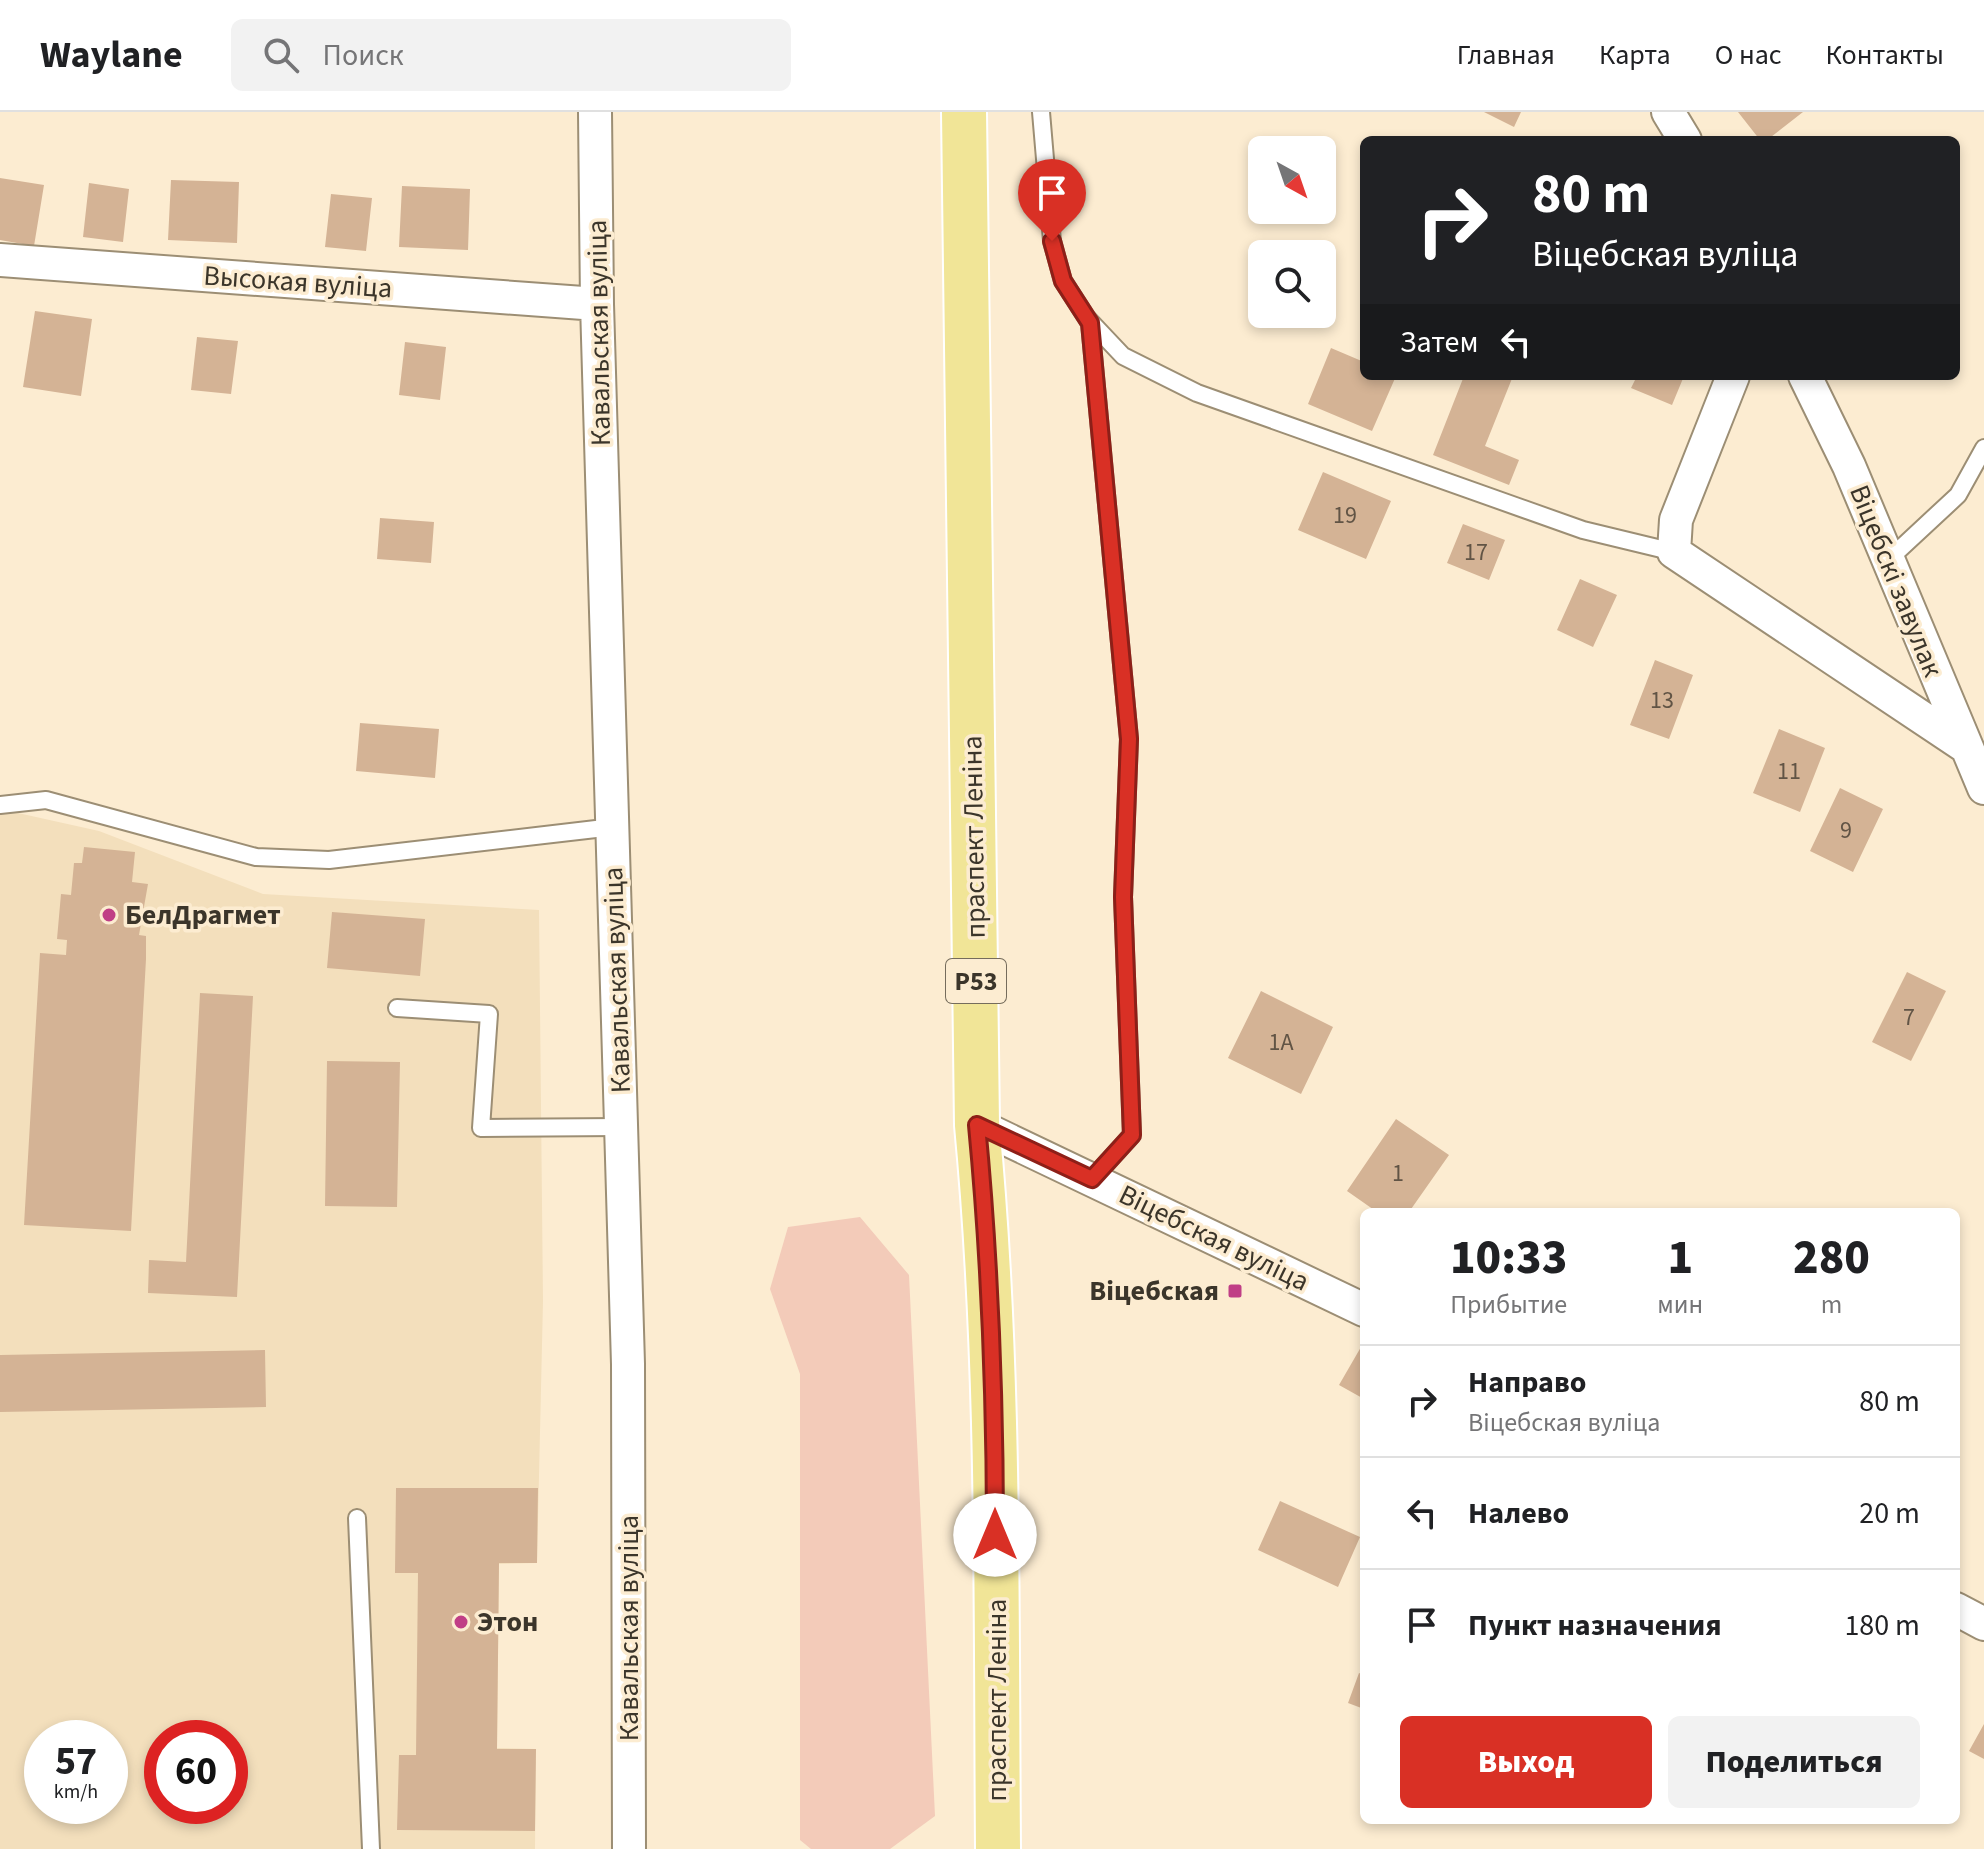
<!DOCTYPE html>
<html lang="ru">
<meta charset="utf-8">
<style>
:root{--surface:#fff;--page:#f2f2f2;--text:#202124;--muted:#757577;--line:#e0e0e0;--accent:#d93025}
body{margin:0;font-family:"Source Sans 3",sans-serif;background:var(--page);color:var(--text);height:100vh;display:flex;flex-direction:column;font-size:30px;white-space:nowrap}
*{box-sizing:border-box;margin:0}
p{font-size:26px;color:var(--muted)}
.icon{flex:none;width:44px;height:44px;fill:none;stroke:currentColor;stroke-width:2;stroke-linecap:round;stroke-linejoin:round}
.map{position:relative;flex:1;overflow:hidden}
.panel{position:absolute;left:1360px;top:1096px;width:600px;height:616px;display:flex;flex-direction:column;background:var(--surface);border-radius:12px;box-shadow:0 4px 12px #0003}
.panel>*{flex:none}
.top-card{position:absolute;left:1360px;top:24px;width:600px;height:244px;border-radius:12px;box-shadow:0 4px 12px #0003;background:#202124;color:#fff;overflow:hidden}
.needle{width:52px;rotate:140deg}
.tools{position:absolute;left:1248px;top:24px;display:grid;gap:16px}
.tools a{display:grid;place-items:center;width:88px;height:88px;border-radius:12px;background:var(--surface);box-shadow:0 4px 12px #0003;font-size:40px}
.speed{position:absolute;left:24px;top:1608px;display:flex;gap:16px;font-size:40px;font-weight:700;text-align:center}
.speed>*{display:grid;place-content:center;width:104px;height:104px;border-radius:50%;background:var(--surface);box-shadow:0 4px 12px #0003;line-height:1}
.speed small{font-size:20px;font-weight:400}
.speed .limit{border:12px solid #d22;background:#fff;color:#111}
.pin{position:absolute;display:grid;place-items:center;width:68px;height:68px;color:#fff;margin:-82px -34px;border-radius:50% 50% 50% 0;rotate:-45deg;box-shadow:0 0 8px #0007}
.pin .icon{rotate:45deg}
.me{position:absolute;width:88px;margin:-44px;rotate:0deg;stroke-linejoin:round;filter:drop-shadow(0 0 6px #0008)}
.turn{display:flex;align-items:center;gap:28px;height:168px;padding:0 40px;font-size:36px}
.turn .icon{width:104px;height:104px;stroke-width:2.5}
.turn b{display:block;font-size:56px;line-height:68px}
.then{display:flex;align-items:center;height:76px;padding:0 40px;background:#0003;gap:16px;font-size:30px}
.eta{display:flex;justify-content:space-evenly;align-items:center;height:136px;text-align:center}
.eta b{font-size:48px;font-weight:800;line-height:56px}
.cta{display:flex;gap:16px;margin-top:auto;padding:16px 40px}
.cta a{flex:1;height:92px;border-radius:12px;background:var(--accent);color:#fff;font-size:32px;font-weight:800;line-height:92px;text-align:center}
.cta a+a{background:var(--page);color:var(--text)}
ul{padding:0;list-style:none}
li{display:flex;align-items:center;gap:24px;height:112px;padding:0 40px;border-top:2px solid var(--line)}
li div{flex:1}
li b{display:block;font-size:30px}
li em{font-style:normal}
header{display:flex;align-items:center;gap:48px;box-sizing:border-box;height:112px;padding:0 40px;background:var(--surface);border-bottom:2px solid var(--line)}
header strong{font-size:38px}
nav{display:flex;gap:44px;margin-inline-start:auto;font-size:28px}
.search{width:560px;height:72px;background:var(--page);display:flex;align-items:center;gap:20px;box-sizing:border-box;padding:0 28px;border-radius:12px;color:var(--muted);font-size:30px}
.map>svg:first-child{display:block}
</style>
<header>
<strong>Waylane</strong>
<div class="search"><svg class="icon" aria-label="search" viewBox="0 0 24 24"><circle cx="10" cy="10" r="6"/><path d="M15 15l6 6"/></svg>Поиск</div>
<nav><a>Главная</a><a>Карта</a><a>О нас</a><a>Контакты</a></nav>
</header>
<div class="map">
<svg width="1984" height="1737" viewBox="0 0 1984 1737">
<rect width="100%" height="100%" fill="#fcecd1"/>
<path fill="#f3dfbc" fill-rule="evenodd" d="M 0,697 L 99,719 L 263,782 L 539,798 L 543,1189 L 537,1451 L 499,1452 L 497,1636 L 536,1637 L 535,1737 L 0,1737 ZM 42,1626 L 110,1626 L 110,1694 L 42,1694 ZM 162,1626 L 230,1626 L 230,1694 L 162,1694 Z"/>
<path fill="#f3cbb9" d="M 860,1105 L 909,1163 L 935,1704 L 890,1737 L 811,1737 L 800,1728 L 800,1262 L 770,1177 L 788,1115 Z"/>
<path fill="#d4b395" d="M 1484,0 L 1521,0 L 1514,15 Z
M 1738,0 L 1803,0 L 1767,28 L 1760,28 Z
M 0,66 L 44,73 L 34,134 L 0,128 Z
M 171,68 L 239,70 L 237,131 L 168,128 Z
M 89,71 L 129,77 L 123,130 L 83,125 Z
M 402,74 L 470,77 L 468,138 L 399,135 Z
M 331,82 L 372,86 L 366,139 L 325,135 Z
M 35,199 L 92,207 L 81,284 L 23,275 Z
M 197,225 L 238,229 L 231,282 L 191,278 Z
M 405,230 L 446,235 L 440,288 L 399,283 Z
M 1331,236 L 1364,250 L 1364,264 L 1396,264 L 1372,319 L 1308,292 Z
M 1464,264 L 1513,264 L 1485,334 L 1519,348 L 1509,373 L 1433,343 Z
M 1637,264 L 1684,264 L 1672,293 L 1631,276 Z
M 1323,360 L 1391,389 L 1366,447 L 1298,418 Z
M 380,406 L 434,410 L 431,451 L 377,447 Z
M 1463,412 L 1505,428 L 1489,468 L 1447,451 Z
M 1580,467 L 1617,483 L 1593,535 L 1557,518 Z
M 1655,548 L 1693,563 L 1669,627 L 1630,613 Z
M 360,611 L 439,617 L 435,666 L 356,659 Z
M 1779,617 L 1825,636 L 1800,700 L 1753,681 Z
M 1840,676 L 1883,697 L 1853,760 L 1810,739 Z
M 84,735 L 135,740 L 132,770 L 148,772 L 139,823 L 146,824 L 146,847 L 131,1119 L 24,1113 L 40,841 L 66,843 L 67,828 L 57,827 L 61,782 L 71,783 L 74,751 L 82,751 Z
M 332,800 L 425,807 L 420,864 L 327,856 Z
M 1907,860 L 1946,879 L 1911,949 L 1872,930 Z
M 1261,879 L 1333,915 L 1301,982 L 1228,946 Z
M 200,881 L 253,884 L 237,1185 L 148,1181 L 149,1148 L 186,1150 Z
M 327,949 L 400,950 L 397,1095 L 325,1094 Z
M 1396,1007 L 1449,1043 L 1409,1100 L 1377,1100 L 1347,1079 Z
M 1361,1235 L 1364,1237 L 1364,1287 L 1339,1273 Z
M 265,1238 L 266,1295 L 0,1300 L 0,1243 Z
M 396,1376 L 538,1376 L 537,1451 L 499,1451 L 497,1637 L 536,1637 L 535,1719 L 397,1718 L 399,1643 L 416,1643 L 418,1461 L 395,1461 Z
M 1280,1389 L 1360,1425 L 1338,1475 L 1258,1438 Z
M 1359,1561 L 1364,1563 L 1364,1597 L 1348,1591 Z
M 1984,1612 L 1984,1647 L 1969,1639 Z"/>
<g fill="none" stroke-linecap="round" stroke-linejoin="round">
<defs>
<path id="service" d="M 1041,0 L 1052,129 L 1063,169 L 1090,211 L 1129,627 L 1123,785 L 1132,1023 L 1092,1067
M 1088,207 L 1123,244 L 1197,281 L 1583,418 L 1674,440
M 1887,449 L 1958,383 L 1984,336
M 0,693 L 46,688 L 256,745 L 329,748 L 613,715
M 397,896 L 489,902 L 481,1016 L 621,1015
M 357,1406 L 371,1737"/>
<path id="minor" d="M 595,0 L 597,192 L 628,1252 L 629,1737
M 1668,0 L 1685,28
M 0,148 L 597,192
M 1733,264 L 1676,408 L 1674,440 L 1963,633
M 1805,264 L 1849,354 L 1984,676
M 977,1013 L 1364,1198
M 1956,1497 L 1984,1512"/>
<path id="primary" d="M 964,0 L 977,1013 C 1000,1253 996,1496 998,1737"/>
</defs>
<use href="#service" stroke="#9c8e74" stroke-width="20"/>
<use href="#minor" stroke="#9c8e74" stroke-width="36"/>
<use href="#primary" stroke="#fff" stroke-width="48"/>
<use href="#service" stroke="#fff" stroke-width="16"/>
<use href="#minor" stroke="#fff" stroke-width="32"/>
<use href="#primary" stroke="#f1e597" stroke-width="44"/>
</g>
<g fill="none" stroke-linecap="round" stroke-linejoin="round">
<defs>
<path id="route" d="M 995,1423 C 995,1286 990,1149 977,1013 L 1092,1067 L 1132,1023 L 1123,785 L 1129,627 L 1090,211 L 1063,169 L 1052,129"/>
</defs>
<use href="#route" stroke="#8d1f18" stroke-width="20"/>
<use href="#route" stroke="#d93025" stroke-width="14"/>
</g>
<g fill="#c03e86" stroke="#fcecd1" stroke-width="3">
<circle cx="109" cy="803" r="8"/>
<rect x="1227" y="1171" width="16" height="16" rx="4"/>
<circle cx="461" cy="1510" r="8"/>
</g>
<g text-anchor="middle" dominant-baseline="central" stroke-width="7" stroke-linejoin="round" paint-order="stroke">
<g font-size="24" fill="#615445">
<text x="1345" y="403">19</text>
<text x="1476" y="440">17</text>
<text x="1662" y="588">13</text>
<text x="1789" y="659">11</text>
<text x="1846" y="718">9</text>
<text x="1909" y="905">7</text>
<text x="1281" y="930">1А</text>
<text x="1398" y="1061">1</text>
</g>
<rect fill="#fcecd1" stroke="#756c5c" stroke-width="2" x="946" y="847" width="60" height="44" rx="6"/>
<g font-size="26" font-weight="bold" fill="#3b352a">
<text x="976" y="869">Р53</text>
</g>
<g font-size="28" fill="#3b352a" stroke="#fcecd1">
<text transform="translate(298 170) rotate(4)">Высокая вуліца</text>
<text transform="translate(599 221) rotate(-91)">Кавальская вуліца</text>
<text transform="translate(1896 469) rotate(68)">Віцебскі завулак</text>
<text transform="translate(974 725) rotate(-91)">праспект Леніна</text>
<text transform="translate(617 868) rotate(-92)">Кавальская вуліца</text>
<text transform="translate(1214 1126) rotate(26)">Віцебская вуліца</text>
<text transform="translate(629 1516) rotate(-90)">Кавальская вуліца</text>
<text transform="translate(997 1588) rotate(-90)">праспект Леніна</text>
</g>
<g font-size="28" font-weight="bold" fill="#3b352a" stroke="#fcecd1" text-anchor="start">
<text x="125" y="803">БелДрагмет</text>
<text x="1219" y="1179" text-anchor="end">Віцебская</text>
<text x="477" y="1510">Этон</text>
</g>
</g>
</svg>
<div class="tools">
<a><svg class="needle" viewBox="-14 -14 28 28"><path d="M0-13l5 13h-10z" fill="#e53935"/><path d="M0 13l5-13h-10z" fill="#757577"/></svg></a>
<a><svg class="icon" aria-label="search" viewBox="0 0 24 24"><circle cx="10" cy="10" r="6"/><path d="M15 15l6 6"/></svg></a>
</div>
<div class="speed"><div>57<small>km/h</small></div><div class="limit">60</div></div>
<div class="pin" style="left:1052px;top:129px;background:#d93025"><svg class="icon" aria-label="arrive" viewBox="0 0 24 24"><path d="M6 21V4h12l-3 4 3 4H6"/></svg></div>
<svg class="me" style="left:995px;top:1423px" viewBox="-20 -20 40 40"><circle r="19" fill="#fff"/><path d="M0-13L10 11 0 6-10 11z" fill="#d93025"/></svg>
<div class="top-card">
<div class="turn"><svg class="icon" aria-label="right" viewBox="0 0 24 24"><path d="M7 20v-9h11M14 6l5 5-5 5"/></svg><div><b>80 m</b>Віцебская вуліца</div></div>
<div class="then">Затем<svg class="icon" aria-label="left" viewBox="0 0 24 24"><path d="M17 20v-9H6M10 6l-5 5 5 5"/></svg></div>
</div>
<section class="panel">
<div class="eta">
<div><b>10:33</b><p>Прибытие</p></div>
<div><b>1</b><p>мин</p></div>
<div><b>280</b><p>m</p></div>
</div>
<ul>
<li><svg class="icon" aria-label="right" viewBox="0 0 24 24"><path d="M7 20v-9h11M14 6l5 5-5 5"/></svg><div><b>Направо</b><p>Віцебская вуліца</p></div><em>80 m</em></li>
<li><svg class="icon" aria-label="left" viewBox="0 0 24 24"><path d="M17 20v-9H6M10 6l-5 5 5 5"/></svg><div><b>Налево</b></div><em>20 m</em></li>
<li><svg class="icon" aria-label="arrive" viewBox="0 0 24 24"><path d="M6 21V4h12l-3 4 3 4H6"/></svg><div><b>Пункт назначения</b></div><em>180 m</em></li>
</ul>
<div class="cta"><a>Выход</a><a>Поделиться</a></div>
</section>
</div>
